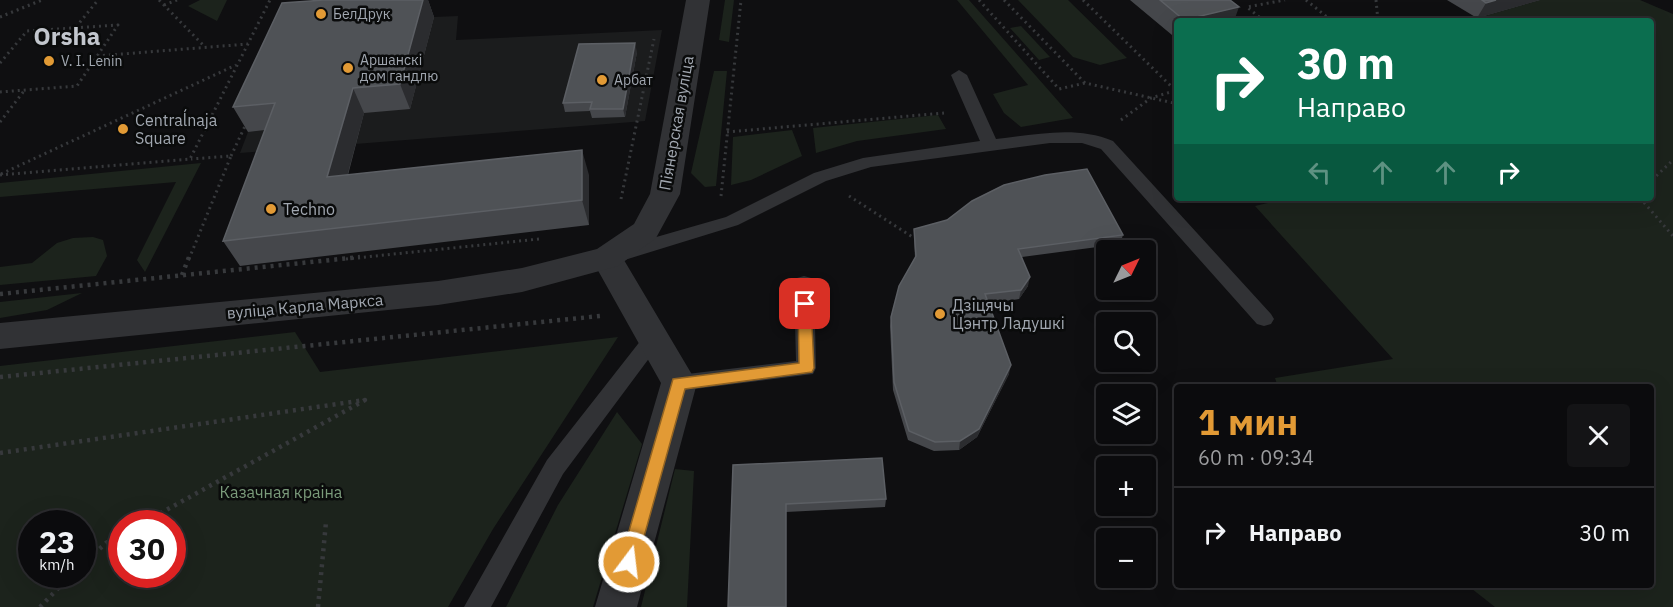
<!DOCTYPE html>
<html lang="ru">
<meta charset="utf-8">
<style>
:root{--surface:#0b0b0d;--page:#141416;--text:#f1f3f6;--muted:#9a9b9d;--line:#2b2b2e;--accent:#e29a35}
body{margin:0;font-family:"IBM Plex Sans",sans-serif;background:var(--page);color:var(--text);height:100vh;display:flex;flex-direction:column;font-size:22px;white-space:nowrap}
*{box-sizing:border-box;margin:0}
p{font-size:20px;color:var(--muted)}
.icon{flex:none;width:33px;height:33px;fill:none;stroke:currentColor;stroke-width:2;stroke-linecap:round;stroke-linejoin:round}
.map{position:relative;flex:1;overflow:hidden}
.sheet{position:absolute;left:1174px;top:384px;width:480px;height:204px;display:flex;flex-direction:column;background:var(--surface);border-radius:6px;box-shadow:0 6px 24px #0002,0 0 0 2px var(--line)}
.sheet>*{flex:none}
.top-card{position:absolute;left:1174px;top:18px;width:480px;height:183px;border-radius:6px;box-shadow:0 6px 24px #0002,0 0 0 2px var(--line);background:#0b6e4f;color:#fff;overflow:hidden}
.needle{width:39px;rotate:47deg}
.tools{position:absolute;left:1096px;top:240px;display:grid;gap:12px}
.tools a{display:grid;place-items:center;width:60px;height:60px;border-radius:6px;background:var(--surface);box-shadow:0 6px 24px #0002,0 0 0 2px var(--line);font-size:30px}
.speed{position:absolute;left:18px;top:510px;display:flex;gap:12px;font-size:30px;font-weight:700;text-align:center}
.speed>*{display:grid;place-content:center;width:78px;height:78px;border-radius:50%;background:var(--surface);box-shadow:0 6px 24px #0002,0 0 0 2px var(--line);line-height:1}
.speed small{font-size:15px;font-weight:400}
.speed .limit{border:9px solid #d22;background:#fff;color:#111}
.pin{position:absolute;display:grid;place-items:center;width:51px;height:51px;color:#fff;margin:-26px;border-radius:12px;box-shadow:0 3px 9px #0006}
.me{position:absolute;width:66px;margin:-33px;rotate:15deg;stroke-linejoin:round;filter:drop-shadow(0 0 4px #0008)}
.turn{display:flex;align-items:center;gap:21px;height:126px;padding:0 24px;font-size:27px}
.turn .icon{width:78px;height:78px;stroke-width:2.5}
.turn b{display:block;font-size:42px;line-height:51px}
.lanes{display:flex;align-items:center;height:57px;padding:0 24px;background:#0003;justify-content:center;gap:30px;direction:ltr}
.lanes .off{opacity:.35}
.round{display:grid;place-items:center;flex:none;width:63px;height:63px;border-radius:6px;background:var(--page)}
.overview{display:flex;align-items:center;justify-content:space-between;height:102px;padding:0 24px}
h1{font-size:36px;font-weight:700;line-height:45px;color:var(--accent)}
ul{padding:0;list-style:none}
li{display:flex;align-items:center;gap:18px;height:90px;padding:0 24px;border-top:2px solid var(--line)}
li div{flex:1}
li b{display:block;font-size:22px}
li em{font-style:normal}
.map>svg:first-child{display:block}
</style>
<div class="map">
<svg width="1673" height="607" viewBox="0 0 1673 607">
<rect width="100%" height="100%" fill="#0f0f11"/>
<path fill="#1b1c1d" d="M 458,16 L 456,40 L 662,30 L 645,121 L 240,153 L 248,132 L 434,17 Z"/>
<path fill="#1c231c" fill-rule="evenodd" d="M 200,0 L 227,0 L 217,21 L 188,6 Z
M 725,0 L 734,0 L 729,42 L 719,40 Z
M 957,0 L 969,0 L 1073,118 L 1021,127 L 1004,113 L 993,94 L 1028,85 Z
M 1018,0 L 1068,0 L 1127,58 L 1100,65 L 1073,57 Z
M 1540,0 L 1640,0 L 1673,14 L 1673,607 L 1495,607 L 1467,585 L 1652,585 L 1652,387 L 1278,387 L 1275,378 L 1393,359 L 1255,206 L 1288,198 L 1652,198 L 1652,21 L 1467,21 Z
M 1021,26 L 1050,57 L 1039,60 L 1010,28 Z
M 714,71 L 727,71 L 716,186 L 705,187 L 691,173 Z
M 938,115 L 946,129 L 857,141 L 816,153 L 813,128 Z
M 792,130 L 802,156 L 751,180 L 731,185 L 733,137 Z
M 201,163 L 145,272 L 137,260 L 176,182 L 0,197 L 0,183 Z
M 93,237 L 103,240 L 107,256 L 96,276 L 0,285 L 0,267 L 32,263 L 57,243 L 73,238 Z
M 82,293 L 47,310 L 0,318 L 0,302 Z
M 295,332 L 320,372 L 618,337 L 493,529 L 448,607 L 0,607 L 0,366 ZM 32,524 L 82,524 L 82,574 L 32,574 ZM 122,524 L 172,524 L 172,574 L 122,574 Z
M 617,412 L 642,444 L 593,607 L 506,607 L 558,505 Z
M 675,469 L 694,471 L 687,607 L 641,607 Z"/>
<g fill="none" stroke-linecap="round" stroke-linejoin="round">
<path stroke="#37393c" stroke-width="3" stroke-dasharray="2 4" stroke-linecap="butt" d="M 159,0 L 205,47
M 979,0 L 1059,89 L 1085,83
M 1004,0 L 1085,83 L 1178,104
M 1083,0 L 1175,90
M 1306,0 L 1332,21
M 1376,0 L 1378,21
M 164,5 L 177,0
M 0,17 L 42,0
M 1264,21 L 1247,7 L 1285,0
M 76,27 L 98,0
M 97,56 L 248,44
M 0,63 L 27,31 L 118,25 L 77,86 L 0,92
M 1121,120 L 1151,98 L 1177,90
M 0,122 L 24,91
M 727,132 L 944,113
M 231,156 L 246,124
M 1,174 L 236,65
M 0,175 L 190,159 L 270,0
M 1652,180 L 1673,160
M 721,196 L 741,0
M 849,196 L 914,238
M 1640,198 L 1673,236
M 621,199 L 654,39
M 189,259 L 231,156 L 191,159
M 346,259 L 539,239"/>
<path stroke="#37393c" stroke-width="4.5" stroke-dasharray="3 5" stroke-linecap="butt" d="M 182,275 L 189,257
M 0,294 L 360,257
M 0,377 L 600,316
M 0,453 L 365,400 L 141,524
M 82,565 L 106,543 L 122,534
M 40,607 L 72,574
M 318,607 L 326,522"/>
<path fill="#313235" fill-rule="evenodd" d="M 959,70 L 967,75 L 996,139 C 1035,135 1075,125 1113,141 L 1271,314 L 1274,319 L 1271,324 L 1264,326 L 1257,324 L 1101,149 L 1082,143 L 1050,143 L 871,167 L 826,181 L 738,225 L 618,262 L 611,260 L 609,255 L 611,250 L 726,217 L 814,173 L 863,158 L 980,141 L 951,75 Z
M 804,276 L 811,278 L 814,283 L 816,368 L 813,374 L 679,391 L 672,389 L 669,383 L 672,377 L 679,375 L 796,361 L 794,283 L 797,278 Z
M 652,332 L 659,335 L 662,340 L 659,345 L 563,474 L 491,607 L 464,607 L 547,460 L 645,335 Z"/>
<path fill="#313235" fill-rule="evenodd" d="M 607,247 L 618,250 L 697,383 L 637,607 L 595,607 L 661,383 L 591,258 L 596,250 Z"/>
<path fill="#313235" fill-rule="evenodd" d="M 686,0 L 710,0 L 680,194 L 656,238 L 618,266 L 522,292 L 438,305 L 0,349 L 0,323 L 438,281 L 522,268 L 597,249 L 634,224 L 650,194 Z"/>
</g>
<path fill="#45474b" d="M 324,0 L 428,0 L 434,17 L 410,109 L 364,113 L 348,175 L 589,175 L 589,225 L 240,266 L 223,241 L 265,130 L 248,132 L 233,107 Z
M 1130,0 L 1230,0 L 1234,21 L 1178,21 L 1178,40 Z
M 1447,0 L 1540,0 L 1477,18 Z
M 637,52 L 625,117 L 592,118 L 590,111 L 565,112 L 563,103 Z
M 947,220 L 1123,235 L 1120,244 L 1022,257 L 1028,286 L 1019,299 L 988,303 L 1009,374 L 977,437 L 959,450 L 934,451 L 908,440 L 893,390 L 890,326 L 891,317 L 915,258 L 914,238 L 914,229 Z
M 1178,416 L 1178,431 L 1174,422 Z
M 733,465 L 886,499 L 885,507 L 786,512 L 786,607 L 728,607 Z"/>
<path fill="#2b2c2f" d="M 423,0 L 428,0 L 434,17 L 410,109 L 400,84 Z
M 1496,0 L 1540,0 L 1477,18 L 1486,3 Z
M 1239,7 L 1234,21 L 1183,21 L 1184,20 Z
M 635,43 L 637,52 L 625,117 L 623,109 Z
M 353,88 L 364,113 L 340,203 L 327,177 Z
M 582,150 L 589,175 L 589,225 L 582,200 Z
M 1030,277 L 1028,286 L 1019,299 L 1021,290 Z
M 1011,365 L 1009,374 L 977,437 L 959,450 L 960,441 Z"/>
<path fill="#4f5256" stroke="#5c5f64" stroke-width="1.5" d="M 324,0 L 423,0 L 400,84 L 353,88 L 327,177 L 582,150 L 582,200 L 223,241 L 275,103 L 233,107 L 282,3 Z
M 1160,0 L 1230,0 L 1239,7 L 1184,20 Z
M 1482,0 L 1496,0 L 1486,3 Z
M 635,43 L 623,109 L 590,109 L 592,102 L 563,103 L 579,44 Z
M 1087,169 L 1123,235 L 1018,249 L 1030,277 L 1021,290 L 985,294 L 1011,365 L 979,429 L 960,441 L 935,442 L 909,431 L 894,382 L 891,317 L 899,286 L 916,256 L 914,229 L 947,220 L 972,201 L 1004,185 L 1045,175 Z
M 882,458 L 886,499 L 786,504 L 786,607 L 728,607 L 733,465 Z"/>
<path fill="#e29a35" stroke="#936422" stroke-width="1.5" d="M 805,299 L 811,304 L 814,368 L 812,372 L 685,389 L 637,562 L 635,568 L 629,570 L 623,568 L 620,562 L 673,379 L 799,363 L 798,304 Z"/>
<g fill="#e29a35" stroke="#0a0b0b" stroke-width="2">
<circle cx="321" cy="14" r="6"/>
<circle cx="49" cy="61" r="6"/>
<circle cx="348" cy="68" r="6"/>
<circle cx="602" cy="80" r="6"/>
<circle cx="123" cy="129" r="6"/>
<circle cx="271" cy="209" r="6"/>
<circle cx="940" cy="314" r="6"/>
</g>
<g text-anchor="middle" dominant-baseline="central" stroke-width="5" stroke-linejoin="round" paint-order="stroke">
<g font-size="14" fill="#a1a7b0" stroke="#0a0b0b" text-anchor="start">
<text x="333" y="14">БелДрук</text>
<text x="360" y="60">Аршанскі<tspan x="360" dy="16">дом гандлю</tspan></text>
<text x="61" y="61">V. I. Lenin</text>
<text x="614" y="80">Арбат</text>
</g>
<g font-size="16" fill="#a1a7b0" stroke="#0a0b0b" text-anchor="start">
<text x="135" y="120">Centraĺnaja<tspan x="135" dy="18">Square</tspan></text>
<text x="283" y="209">Techno</text>
<text x="952" y="305">Дзіцячы<tspan x="952" dy="18">Цэнтр Ладушкі</tspan></text>
</g>
<g font-size="16" fill="#a1a7b0" stroke="#0a0b0b">
<text transform="translate(676 123) rotate(-80)">Піянерская вуліца</text>
<text transform="translate(305 306) rotate(-5)">вуліца Карла Маркса</text>
</g>
<g font-size="16" fill="#7a9a7a" stroke="#0a0b0b">
<text x="281" y="492">Казачная краіна</text>
</g>
<g font-size="24" font-weight="bold" fill="#c2c6cd" stroke="#0a0b0b">
<text x="67" y="36">Orsha</text>
</g>
</g>
</svg>
<div class="tools">
<a><svg class="needle" viewBox="-14 -14 28 28"><path d="M0-13l5 13h-10z" fill="#e53935"/><path d="M0 13l5-13h-10z" fill="#9a9b9d"/></svg></a>
<a><svg class="icon" aria-label="search" viewBox="0 0 24 24"><circle cx="10" cy="10" r="6"/><path d="M15 15l6 6"/></svg></a>
<a><svg class="icon" aria-label="layers" viewBox="0 0 24 24"><path d="M12 4l9 5-9 5-9-5zM3 14l9 5 9-5"/></svg></a>
<a>+</a>
<a>−</a>
</div>
<div class="speed"><div>23<small>km/h</small></div><div class="limit">30</div></div>
<div class="pin" style="left:805px;top:304px;background:#d93025"><svg class="icon" aria-label="arrive" viewBox="0 0 24 24"><path d="M6 21V4h12l-3 4 3 4H6"/></svg></div>
<svg class="me" style="left:629px;top:562px" viewBox="-20 -20 40 40"><circle r="17" fill="#e29a35" stroke="#fff" stroke-width="3"/><path d="M0-11L8 9 0 5-8 9z" fill="#fff"/></svg>
<div class="top-card">
<div class="turn"><svg class="icon" aria-label="right" viewBox="0 0 24 24"><path d="M7 20v-9h11M14 6l5 5-5 5"/></svg><div><b>30 m</b>Направо</div></div>
<div class="lanes"><svg class="icon off" aria-label="left" viewBox="0 0 24 24"><path d="M17 20v-9H6M10 6l-5 5 5 5"/></svg><svg class="icon off" aria-label="ahead" viewBox="0 0 24 24"><path d="M12 20V5M6 11l6-6 6 6"/></svg><svg class="icon off" aria-label="ahead" viewBox="0 0 24 24"><path d="M12 20V5M6 11l6-6 6 6"/></svg><svg class="icon" aria-label="right" viewBox="0 0 24 24"><path d="M7 20v-9h11M14 6l5 5-5 5"/></svg></div>
</div>
<section class="sheet">
<div class="overview"><div><h1>1 мин</h1><p>60 m · 09:34</p></div><a class="round"><svg class="icon" aria-label="close" viewBox="0 0 24 24"><path d="M6 6l12 12M18 6L6 18"/></svg></a></div>
<ul>
<li><svg class="icon" aria-label="right" viewBox="0 0 24 24"><path d="M7 20v-9h11M14 6l5 5-5 5"/></svg><div><b>Направо</b></div><em>30 m</em></li>
</ul>
</section>
</div>
